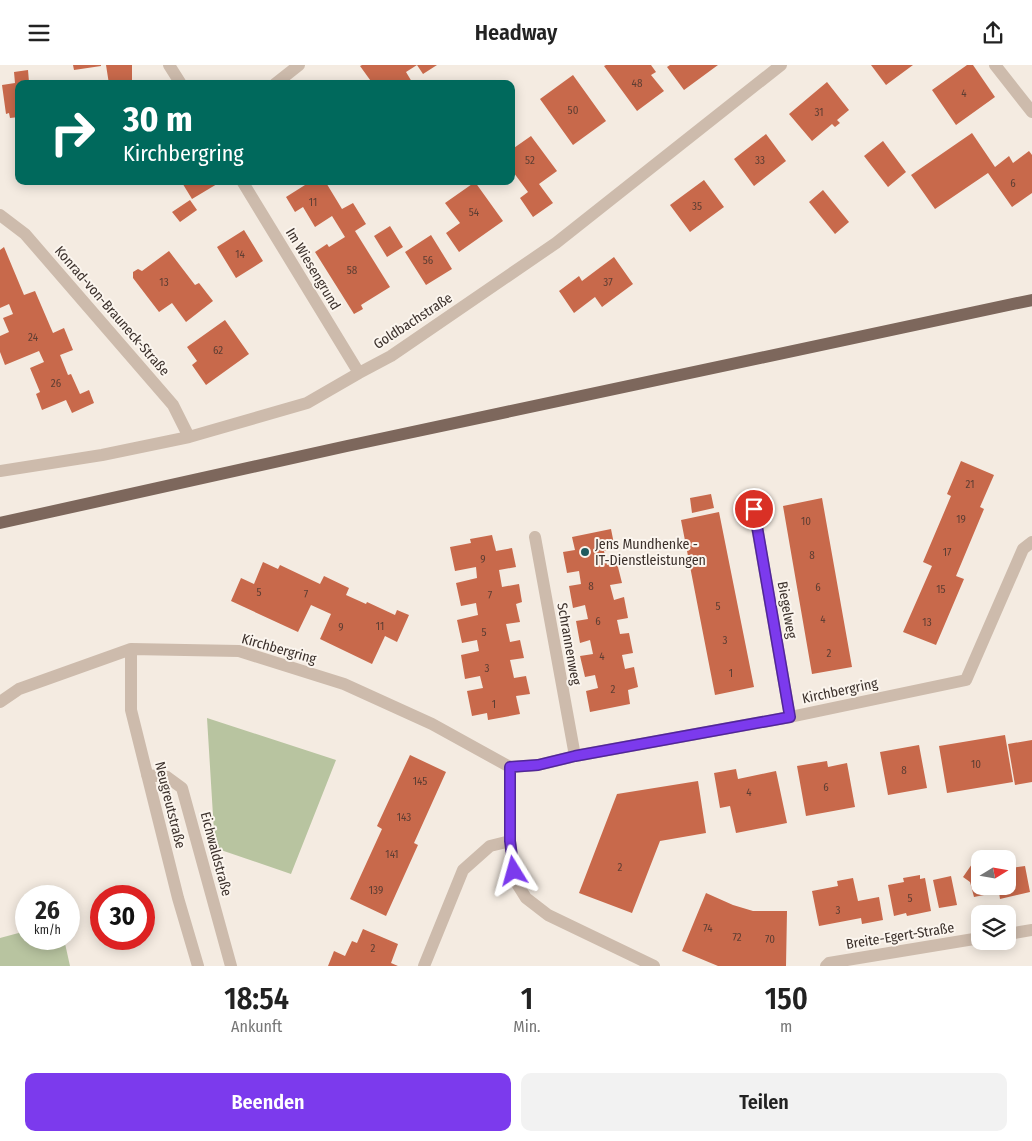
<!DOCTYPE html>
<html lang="de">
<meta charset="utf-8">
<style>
:root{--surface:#fff;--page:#f2f2f2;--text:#222;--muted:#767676;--accent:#7c3aed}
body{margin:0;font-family:"Fira Sans Condensed",sans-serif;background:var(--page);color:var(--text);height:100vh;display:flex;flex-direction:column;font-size:19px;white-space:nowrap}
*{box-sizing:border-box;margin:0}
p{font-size:16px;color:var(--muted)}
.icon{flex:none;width:28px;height:28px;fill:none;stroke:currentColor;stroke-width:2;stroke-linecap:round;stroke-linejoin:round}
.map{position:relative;height:901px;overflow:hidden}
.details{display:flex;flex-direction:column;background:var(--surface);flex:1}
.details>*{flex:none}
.top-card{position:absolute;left:15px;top:15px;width:500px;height:105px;border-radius:10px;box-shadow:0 2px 12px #0003;background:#00695c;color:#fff;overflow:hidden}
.needle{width:32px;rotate:79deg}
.fabs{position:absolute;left:971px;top:785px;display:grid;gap:10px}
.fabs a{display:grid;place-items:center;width:45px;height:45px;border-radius:10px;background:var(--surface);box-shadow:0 2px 12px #0003;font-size:25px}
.speed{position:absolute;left:15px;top:820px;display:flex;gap:10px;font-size:25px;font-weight:700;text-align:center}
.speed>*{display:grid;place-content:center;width:65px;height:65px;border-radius:50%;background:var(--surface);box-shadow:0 2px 12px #0003;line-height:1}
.speed small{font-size:12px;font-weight:400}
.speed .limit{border:8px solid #d22;background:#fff;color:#111}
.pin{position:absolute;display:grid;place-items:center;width:42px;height:42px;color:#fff;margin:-21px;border:2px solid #fff;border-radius:50%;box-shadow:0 1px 5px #0007}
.me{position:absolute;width:55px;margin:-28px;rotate:352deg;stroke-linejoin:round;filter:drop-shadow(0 0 4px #0008)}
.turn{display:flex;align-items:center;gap:18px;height:105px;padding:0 25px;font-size:22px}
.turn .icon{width:65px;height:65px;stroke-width:2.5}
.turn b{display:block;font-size:35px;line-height:42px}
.eta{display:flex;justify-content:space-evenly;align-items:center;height:85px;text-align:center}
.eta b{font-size:30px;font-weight:600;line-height:35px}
.action{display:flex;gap:10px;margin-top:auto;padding:10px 25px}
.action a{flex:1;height:58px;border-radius:10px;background:var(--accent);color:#fff;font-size:20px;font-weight:600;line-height:58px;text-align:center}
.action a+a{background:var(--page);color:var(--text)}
header{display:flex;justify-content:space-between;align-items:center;height:65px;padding:0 25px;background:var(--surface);font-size:22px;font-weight:600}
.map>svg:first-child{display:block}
</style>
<header><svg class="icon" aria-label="menu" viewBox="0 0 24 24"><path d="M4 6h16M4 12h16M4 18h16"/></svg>Headway<svg class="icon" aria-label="share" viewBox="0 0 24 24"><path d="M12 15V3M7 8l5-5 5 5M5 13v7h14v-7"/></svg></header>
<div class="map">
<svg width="1032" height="901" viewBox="0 0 1032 901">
<rect width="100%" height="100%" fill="#f4ebe1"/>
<path fill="#b8c4a0" d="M 207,653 L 336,695 L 291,809 L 215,783 Z
M 26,866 L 26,874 L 64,874 L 70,901 L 0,901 L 0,873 Z"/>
<path fill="#c8694b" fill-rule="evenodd" d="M 73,0 L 101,0 L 101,1 L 74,5 Z
M 106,0 L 132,0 L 132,19 L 109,19 Z
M 362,0 L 437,0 L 423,9 L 417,0 L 406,7 L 412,17 L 410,19 L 373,19 L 360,1 Z
M 606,0 L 651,0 L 656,7 L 651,10 L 664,26 L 637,46 L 604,1 Z
M 670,0 L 718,0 L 684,25 L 667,2 Z
M 871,0 L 913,0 L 886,20 Z
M 967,0 L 973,0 L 995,32 L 956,60 L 932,25 Z
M 28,5 L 29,17 L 39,16 L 39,19 L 19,19 L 19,52 L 10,53 L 9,48 L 6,49 L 2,20 L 15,18 L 14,7 Z
M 573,10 L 606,56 L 573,80 L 540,34 Z
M 827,17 L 849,45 L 837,55 L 840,58 L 835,62 L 832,59 L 812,76 L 789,49 Z
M 972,68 L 995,102 L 1009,91 L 1013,98 L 1029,86 L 1032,90 L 1032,128 L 1012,142 L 988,108 L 935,144 L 911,110 Z
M 766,69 L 786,96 L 754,121 L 734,94 Z
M 531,71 L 557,106 L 539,119 L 553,138 L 533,152 L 520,133 L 528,127 L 511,104 L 511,85 Z
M 883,76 L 906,107 L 888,122 L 864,91 Z
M 704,115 L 724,142 L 690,167 L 670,140 Z
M 181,116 L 215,116 L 217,119 L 192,134 Z
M 303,116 L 325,116 L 342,144 L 353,138 L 366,159 L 355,166 L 390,222 L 361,240 L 363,244 L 354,249 L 315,187 L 327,179 L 329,182 L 345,172 L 332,151 L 315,162 L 303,142 L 295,147 L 286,132 L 305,120 Z
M 475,117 L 503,156 L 459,187 L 446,168 L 460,158 L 445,138 Z
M 823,125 L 849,157 L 835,169 L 809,137 Z
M 190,135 L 197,145 L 180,157 L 172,147 Z
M 390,161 L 403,182 L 387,192 L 374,171 Z
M 244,165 L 263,196 L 236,213 L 217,182 Z
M 431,170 L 452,204 L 426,220 L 405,187 Z
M 4,182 L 24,230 L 35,226 L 53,268 L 64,263 L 73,285 L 60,290 L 68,310 L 71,309 L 80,329 L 89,325 L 94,338 L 72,348 L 66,335 L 42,345 L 36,329 L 40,327 L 30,303 L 44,297 L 39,286 L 5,300 L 0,287 L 0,271 L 9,267 L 3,253 L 13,249 L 9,239 L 0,243 L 0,185 Z
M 169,186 L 195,220 L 199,218 L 213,236 L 186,257 L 172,238 L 159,247 L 133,213 L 133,207 L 138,204 L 142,206 Z
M 614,192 L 633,219 L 602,242 L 595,232 L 574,248 L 559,226 L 579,211 L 582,216 Z
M 225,255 L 249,289 L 206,320 L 192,300 L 197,296 L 187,282 Z
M 961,396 L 994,410 L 980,442 L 984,444 L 956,511 L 964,514 L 936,580 L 903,567 L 932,501 L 923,497 L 951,431 L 947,429 Z
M 711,429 L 714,443 L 692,448 L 690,433 Z
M 822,433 L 852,602 L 812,609 L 783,441 Z
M 719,447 L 754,622 L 715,630 L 681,455 Z
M 611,464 L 615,484 L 604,486 L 607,500 L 617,498 L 622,518 L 610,520 L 614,535 L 624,532 L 628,553 L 617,555 L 620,569 L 629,568 L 633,588 L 622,590 L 625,604 L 634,602 L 638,622 L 628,625 L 630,639 L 590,647 L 586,626 L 598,623 L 595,610 L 585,612 L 580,591 L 593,589 L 590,575 L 580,578 L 576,556 L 588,554 L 585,540 L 573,543 L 569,521 L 581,519 L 579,506 L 567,508 L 563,487 L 575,485 L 572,472 Z
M 492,470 L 496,486 L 512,483 L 516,502 L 499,505 L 502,522 L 519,519 L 522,537 L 516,539 L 520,557 L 506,559 L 510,577 L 520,575 L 524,593 L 510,595 L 514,613 L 526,611 L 530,629 L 516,631 L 520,649 L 488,655 L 487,648 L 472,651 L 467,626 L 483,623 L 480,611 L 465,614 L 461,590 L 479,586 L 477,575 L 462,578 L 457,555 L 478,550 L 476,538 L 461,541 L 456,518 L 477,513 L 476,502 L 455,506 L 450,482 L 471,478 L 470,474 Z
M 263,497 L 278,504 L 280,500 L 320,519 L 324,511 L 349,523 L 346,530 L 366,539 L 367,537 L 395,550 L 397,545 L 409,550 L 397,577 L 385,571 L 372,599 L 320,574 L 331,549 L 311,540 L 298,567 L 231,536 L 241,513 L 254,519 Z
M 1005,670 L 1013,717 L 947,728 L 939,681 Z
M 1032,675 L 1032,717 L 1015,720 L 1008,679 Z
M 919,680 L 927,723 L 888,730 L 880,687 Z
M 410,690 L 446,707 L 414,778 L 418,780 L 386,851 L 350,834 L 382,764 L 377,761 Z
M 827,696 L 828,702 L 847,698 L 855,742 L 806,751 L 797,701 Z
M 736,704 L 738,714 L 776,706 L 787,758 L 736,768 L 730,741 L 720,743 L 714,708 Z
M 698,716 L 706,768 L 660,776 L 632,848 L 579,828 L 617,729 Z
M 981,786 L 990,792 L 1008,788 L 1011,803 L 1025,801 L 1030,827 L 1000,834 L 999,827 L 974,832 L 970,817 L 963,812 ZM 980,794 L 1008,794 L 1008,821 L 980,821 Z
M 920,810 L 920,814 L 925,813 L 931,846 L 907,851 L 906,848 L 894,851 L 888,820 L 904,817 L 903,813 Z
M 951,811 L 957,840 L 939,843 L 933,815 Z
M 853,813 L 858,836 L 879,832 L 883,855 L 862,859 L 861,853 L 819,861 L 812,826 L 838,821 L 837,816 Z
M 706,828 L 733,840 L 753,846 L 787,846 L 786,901 L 718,901 L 682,886 Z
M 363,864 L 398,879 L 391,898 L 398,901 L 328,901 L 334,886 L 345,891 L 352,876 L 357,878 Z"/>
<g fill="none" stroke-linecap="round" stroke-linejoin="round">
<path stroke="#cdbbac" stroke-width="12" d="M 169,0 L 181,19
M 995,0 L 1032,47
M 275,19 L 299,0
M 242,116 L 359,308
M 0,150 L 25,169 L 173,340 L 189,372
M 0,406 L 102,390 L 189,372 L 307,338 L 359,308 L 391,291 L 556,178 L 781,0
M 754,445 L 790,652
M 535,472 L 575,691
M 131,584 L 131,645 L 178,833 L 198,901
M 0,637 L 19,624 L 131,584 L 239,586 L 344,619 L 432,659 L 510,702 L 538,700 L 575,691 L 790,652 L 966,615 L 1023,484 L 1032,477
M 510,702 L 510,776 L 512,794 L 516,817 L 526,833 L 548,850 L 654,901
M 147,710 L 167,712 L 182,723 L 231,901
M 1008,869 L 1032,865
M 424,901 L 463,805 L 490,781 L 510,776
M 826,901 L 829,898 L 980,873"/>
<path stroke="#7d675c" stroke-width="12" d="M 0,458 L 347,381 L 1032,235"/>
</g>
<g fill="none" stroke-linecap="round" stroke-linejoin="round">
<defs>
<path id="route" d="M 514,806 L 510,776 L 510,702 L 538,700 L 575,691 L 790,652 L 754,444"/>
</defs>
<use href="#route" stroke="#51269a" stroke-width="12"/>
<use href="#route" stroke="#7c3aed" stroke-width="9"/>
</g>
<circle fill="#1f5a5e" stroke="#fbf5ee" stroke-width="2" cx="585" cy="487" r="5"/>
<g text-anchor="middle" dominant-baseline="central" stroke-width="4" stroke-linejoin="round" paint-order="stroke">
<g font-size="11" fill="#5e3e33">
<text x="637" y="18">48</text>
<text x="964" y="28">4</text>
<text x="573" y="45">50</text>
<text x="819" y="47">31</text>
<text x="530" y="95">52</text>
<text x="760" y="95">33</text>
<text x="1013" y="118">6</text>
<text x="313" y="137">11</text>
<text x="697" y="141">35</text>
<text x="474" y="147">54</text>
<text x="240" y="189">14</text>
<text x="428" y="195">56</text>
<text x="352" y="205">58</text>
<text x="164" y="217">13</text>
<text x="608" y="217">37</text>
<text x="33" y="272">24</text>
<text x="218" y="285">62</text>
<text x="56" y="318">26</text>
<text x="970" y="419">21</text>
<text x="961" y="454">19</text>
<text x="806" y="456">10</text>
<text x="947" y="487">17</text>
<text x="812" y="490">8</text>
<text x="483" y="494">9</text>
<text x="591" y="521">8</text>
<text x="818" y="522">6</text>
<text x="941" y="524">15</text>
<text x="259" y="527">5</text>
<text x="306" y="529">7</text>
<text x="490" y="530">7</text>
<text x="718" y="541">5</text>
<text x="823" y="554">4</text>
<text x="598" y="556">6</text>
<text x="927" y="557">13</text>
<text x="380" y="561">11</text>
<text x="341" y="562">9</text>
<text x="484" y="567">5</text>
<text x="725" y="575">3</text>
<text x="829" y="588">2</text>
<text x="602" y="591">4</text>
<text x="487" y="603">3</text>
<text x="731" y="608">1</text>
<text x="613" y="624">2</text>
<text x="494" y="639">1</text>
<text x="976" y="699">10</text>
<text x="904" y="705">8</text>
<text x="420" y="716">145</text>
<text x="826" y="722">6</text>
<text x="749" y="727">4</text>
<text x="404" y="752">143</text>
<text x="392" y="789">141</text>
<text x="620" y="802">2</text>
<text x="376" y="825">139</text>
<text x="910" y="833">5</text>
<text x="838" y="845">3</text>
<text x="708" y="863">74</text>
<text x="737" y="872">72</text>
<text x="770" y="874">70</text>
<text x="373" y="883">2</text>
</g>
<g font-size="14" fill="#3b302b" stroke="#fbf5ee">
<text transform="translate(313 204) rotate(59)">Im Wiesengrund</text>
<text transform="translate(112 246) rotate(49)">Konrad-von-Brauneck-Straße</text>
<text transform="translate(413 256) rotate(-33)">Goldbachstraße</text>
<text transform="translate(787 545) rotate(80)">Biegelweg</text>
<text transform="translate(569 579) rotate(80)">Schrannenweg</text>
<text transform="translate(279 584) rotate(16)">Kirchbergring</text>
<text transform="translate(840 626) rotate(-12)">Kirchbergring</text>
<text transform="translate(170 740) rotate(76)">Neugreutstraße</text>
<text transform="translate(216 789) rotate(75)">Eichwaldstraße</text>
<text transform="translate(900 871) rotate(-9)">Breite-Egert-Straße</text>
</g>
<g font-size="14" fill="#3b302b" stroke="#fbf5ee" text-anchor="start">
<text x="595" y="479">Jens Mundhenke -<tspan x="595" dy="16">IT-Dienstleistungen</tspan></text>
</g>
</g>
</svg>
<div class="fabs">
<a><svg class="needle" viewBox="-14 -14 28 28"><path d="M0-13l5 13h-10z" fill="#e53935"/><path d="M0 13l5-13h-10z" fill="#767676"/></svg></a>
<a><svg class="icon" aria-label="layers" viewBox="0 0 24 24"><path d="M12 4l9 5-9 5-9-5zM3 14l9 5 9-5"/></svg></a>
</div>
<div class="speed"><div>26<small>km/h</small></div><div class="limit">30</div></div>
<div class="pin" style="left:754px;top:444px;background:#d93025"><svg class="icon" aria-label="arrive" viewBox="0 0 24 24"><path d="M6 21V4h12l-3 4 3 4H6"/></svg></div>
<svg class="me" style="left:514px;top:806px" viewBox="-20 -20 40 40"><path d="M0-17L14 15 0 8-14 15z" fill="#7c3aed" stroke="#fff" stroke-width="4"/></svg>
<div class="top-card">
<div class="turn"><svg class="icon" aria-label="right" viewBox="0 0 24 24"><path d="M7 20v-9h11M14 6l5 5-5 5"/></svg><div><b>30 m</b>Kirchbergring</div></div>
</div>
</div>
<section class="details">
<div class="eta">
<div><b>18:54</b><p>Ankunft</p></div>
<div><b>1</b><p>Min.</p></div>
<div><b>150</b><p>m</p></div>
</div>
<div class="action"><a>Beenden</a><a>Teilen</a></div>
</section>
